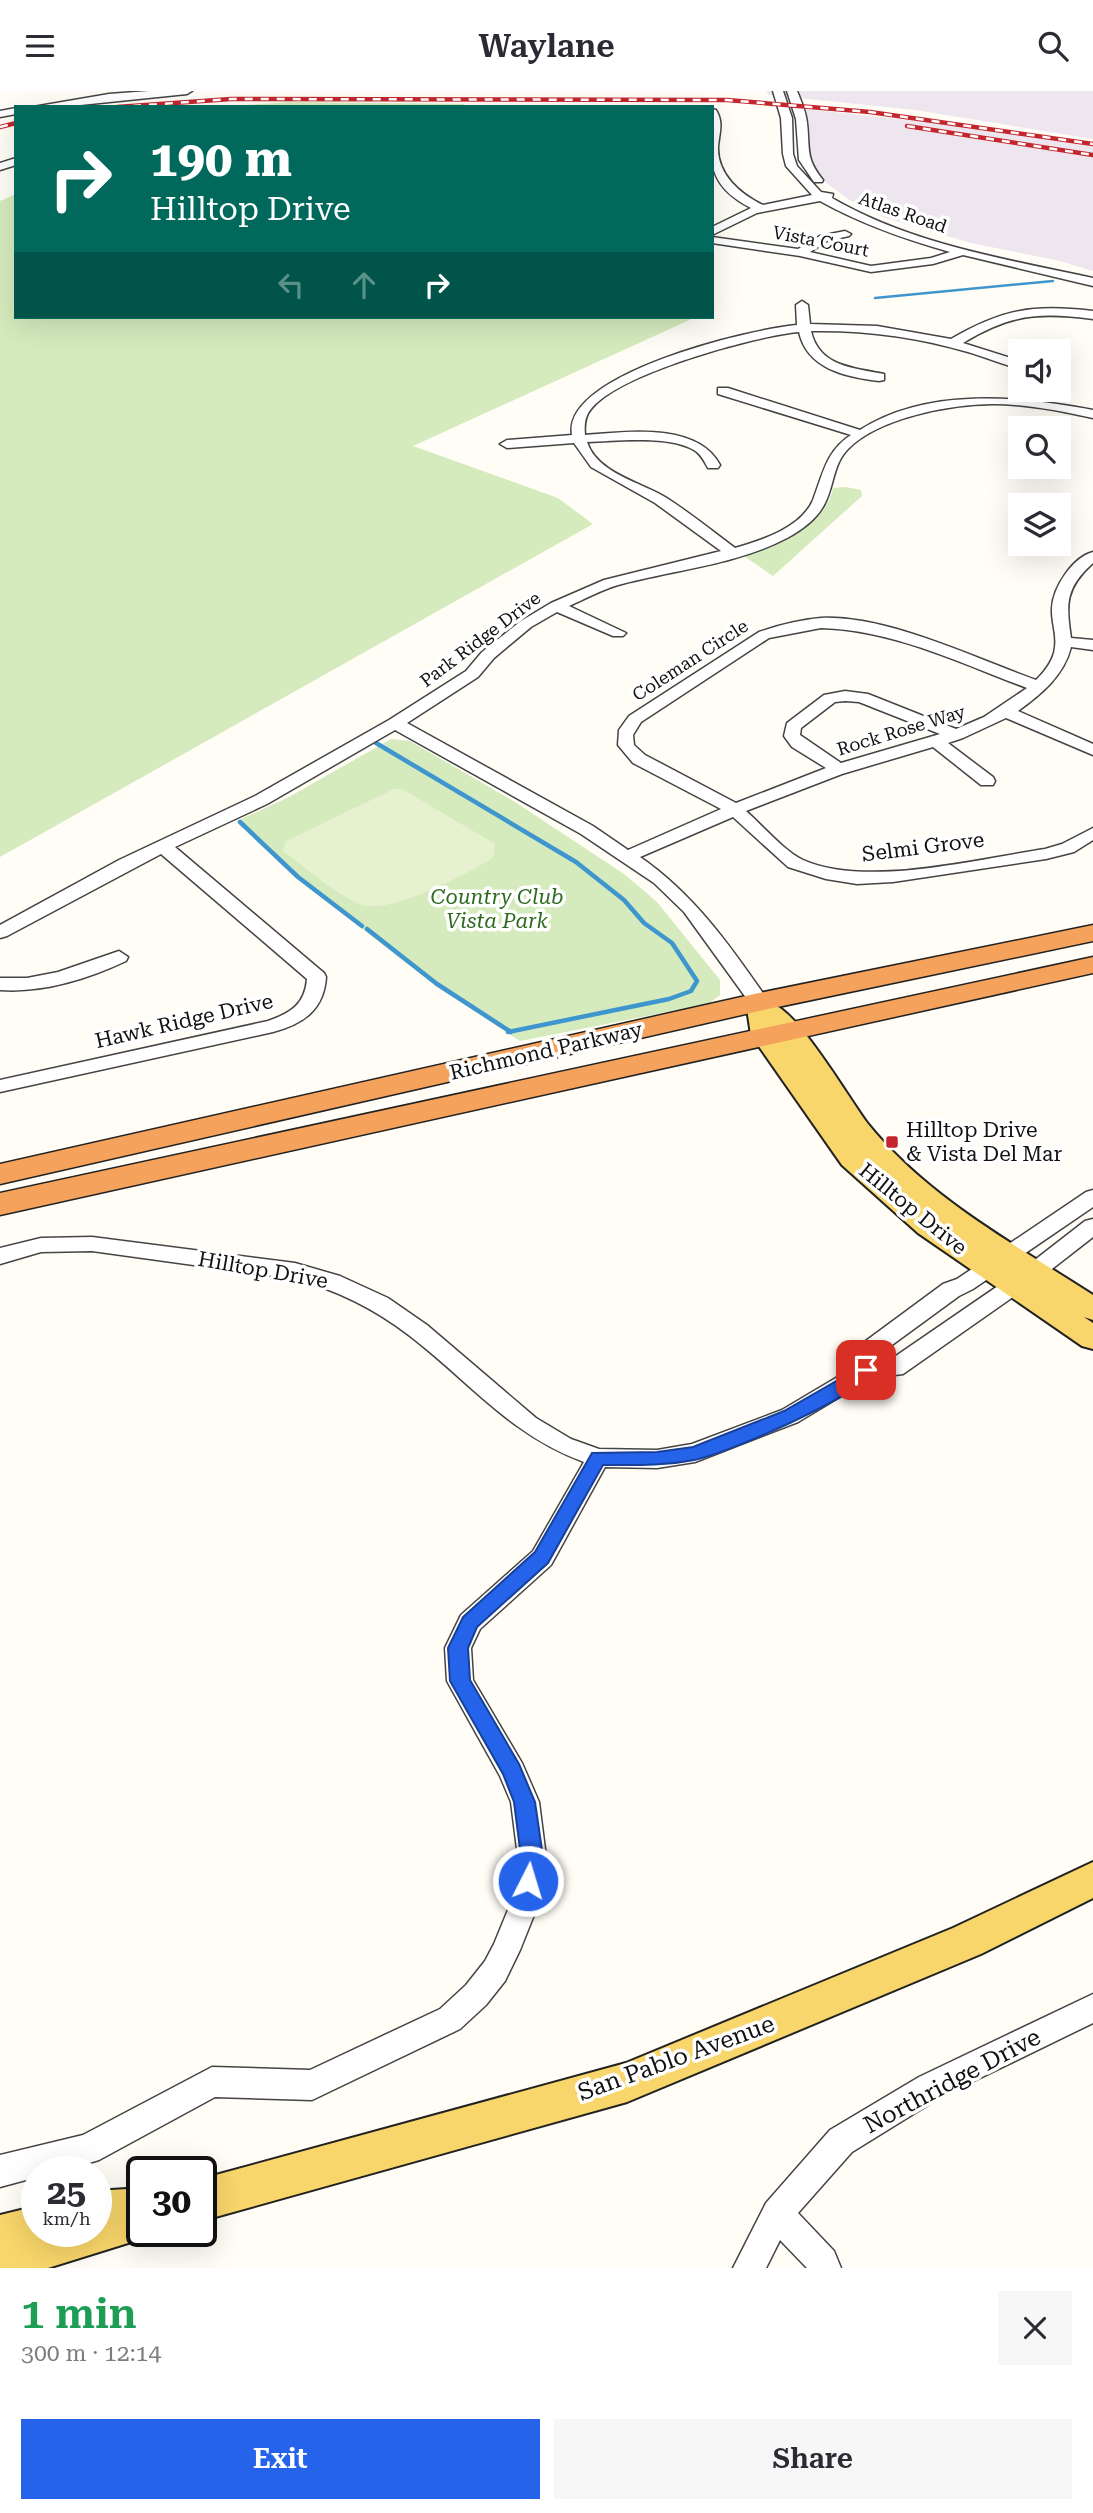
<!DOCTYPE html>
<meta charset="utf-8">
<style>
:root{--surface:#fff;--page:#f7f7f7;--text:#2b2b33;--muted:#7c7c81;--accent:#2563eb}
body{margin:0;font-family:"Roboto Serif",serif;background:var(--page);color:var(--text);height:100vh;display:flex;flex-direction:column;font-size:26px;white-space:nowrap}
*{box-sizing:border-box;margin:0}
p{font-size:23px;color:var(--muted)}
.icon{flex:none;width:38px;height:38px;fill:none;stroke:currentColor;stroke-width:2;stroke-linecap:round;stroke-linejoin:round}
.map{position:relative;height:2177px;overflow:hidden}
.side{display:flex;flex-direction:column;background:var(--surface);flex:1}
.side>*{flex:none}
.hud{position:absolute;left:14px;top:14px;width:700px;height:214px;border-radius:0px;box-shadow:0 7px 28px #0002;background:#00695c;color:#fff;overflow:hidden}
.buttons{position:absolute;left:1008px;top:248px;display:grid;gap:14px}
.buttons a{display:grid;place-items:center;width:63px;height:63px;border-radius:0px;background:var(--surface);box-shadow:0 7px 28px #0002;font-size:35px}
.speed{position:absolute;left:21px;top:2065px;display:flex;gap:14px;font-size:35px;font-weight:700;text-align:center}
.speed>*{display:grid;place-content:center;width:91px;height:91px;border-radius:50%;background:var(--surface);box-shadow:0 7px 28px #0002;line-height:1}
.speed small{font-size:18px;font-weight:400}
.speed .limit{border:4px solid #111;border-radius:10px;background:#fff;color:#111}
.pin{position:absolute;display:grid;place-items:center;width:60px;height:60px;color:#fff;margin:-30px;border-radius:14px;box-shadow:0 4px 10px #0006}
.me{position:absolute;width:77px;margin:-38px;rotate:5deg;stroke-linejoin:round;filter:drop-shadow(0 0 5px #0008)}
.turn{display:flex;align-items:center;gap:24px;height:147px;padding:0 21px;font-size:32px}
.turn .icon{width:91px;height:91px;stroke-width:2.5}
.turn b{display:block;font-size:49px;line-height:60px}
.lanes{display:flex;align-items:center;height:66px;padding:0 21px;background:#0003;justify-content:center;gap:35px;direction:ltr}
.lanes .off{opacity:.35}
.round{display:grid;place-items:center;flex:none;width:74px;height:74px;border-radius:0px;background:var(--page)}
.overview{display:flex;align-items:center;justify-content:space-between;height:119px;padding:0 21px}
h1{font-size:42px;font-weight:600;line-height:52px;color:#1e9e55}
.action{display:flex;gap:14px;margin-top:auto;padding:14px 21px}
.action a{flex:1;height:80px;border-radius:0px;background:var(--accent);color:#fff;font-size:28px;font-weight:600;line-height:80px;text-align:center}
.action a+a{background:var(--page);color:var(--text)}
header{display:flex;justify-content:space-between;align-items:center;height:91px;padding:0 21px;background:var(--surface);font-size:32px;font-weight:600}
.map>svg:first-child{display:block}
</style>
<header><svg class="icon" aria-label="menu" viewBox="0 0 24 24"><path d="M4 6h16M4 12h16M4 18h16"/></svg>Waylane<svg class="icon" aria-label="search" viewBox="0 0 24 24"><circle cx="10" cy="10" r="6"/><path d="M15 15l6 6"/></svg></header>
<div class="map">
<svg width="1093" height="2177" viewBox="0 0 1093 2177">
<rect width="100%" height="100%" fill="#fffdf5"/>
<path fill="#eee6ef" d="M 767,0 L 1093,0 L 1093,48 L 915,19 L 768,4 Z
M 804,18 L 939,32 L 1093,55 L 1093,180 L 1060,170 L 971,152 L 885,127 L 851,110 L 825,91 L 809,71 Z"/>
<path fill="#d5ebbd" d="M 289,11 L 464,13 L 466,16 L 216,16 Z
M 16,103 L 16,226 L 696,226 L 413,355 L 558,407 L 593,433 L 0,766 L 0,110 Z
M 846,396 L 861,399 L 862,405 L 773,485 L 744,465 L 744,459 C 778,460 826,433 833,397 Z
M 391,648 L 410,650 L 515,711 L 624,783 L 657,811 L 720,889 L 720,904 L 708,913 L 520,950 L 436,895 L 295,786 L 237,730 L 289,706 Z"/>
<path fill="#e6f2cf" d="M 394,698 L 402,698 L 495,753 L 493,767 C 466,783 389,825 359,813 C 332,801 307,777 283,760 L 286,750 Z"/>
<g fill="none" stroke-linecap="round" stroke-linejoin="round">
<path stroke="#3f96cf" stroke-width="2.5" d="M 875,207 L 1053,190"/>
<path stroke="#3f96cf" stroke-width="4.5" d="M 376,652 L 576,771 L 624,809 L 644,832 L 672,852 L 697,890 L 691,900 L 669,908 L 508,941
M 240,731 L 298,786 L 362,835
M 367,838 L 437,893 L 511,941"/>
<defs>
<path id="minor" d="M 149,0 L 192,0 L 187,3 L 61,16 L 33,16 L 109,3 Z
M 773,0 L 783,0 L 792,27 L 793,63 L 797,75 L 821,101 L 833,103 L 832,107 C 911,153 1005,168 1093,187 L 1093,195 L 963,164 L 933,173 L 871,181 L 800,165 L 712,152 L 712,146 L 798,158 L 820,145 L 845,140 L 851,143 L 849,145 L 827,150 L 810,161 L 871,175 L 931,167 L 950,161 C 904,148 861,133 820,110 L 757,122 L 712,144 L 712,136 L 751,117 C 702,92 712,65 712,18 L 716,19 C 724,32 719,42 718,56 C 717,83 740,103 763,114 L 812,104 L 786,75 L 783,63 L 781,27 Z
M 787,0 L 797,0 C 801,10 806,21 807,32 C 810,58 805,67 823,89 L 822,91 L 814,91 L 799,69 L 796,28 Z
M 16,17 L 16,23 L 0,26 L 0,20 Z
M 16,67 L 16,74 L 0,79 L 0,72 Z
M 802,210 L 808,214 L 810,233 L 877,235 L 951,248 C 1003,218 1033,213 1093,220 L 1093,228 C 1039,221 1010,223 963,252 L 1020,270 L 1020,278 C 1002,273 985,266 968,261 C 917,246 864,239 811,240 C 819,276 854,277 884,283 L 884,289 L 879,290 C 846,286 807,278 799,241 C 754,245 618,283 591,318 C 585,325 584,334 585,344 C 627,341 697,331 720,374 L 718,377 L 708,377 C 704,370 701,363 694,359 C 668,344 617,350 587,351 C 597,382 640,391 665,406 C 689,421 712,440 735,457 C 762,449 801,437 813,409 C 823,383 826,360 851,344 L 718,303 L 718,297 L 728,297 L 860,339 C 926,296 1020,305 1093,319 L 1093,327 C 1060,320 1027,313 993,313 C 951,313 878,327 848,358 C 833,373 834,395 825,412 C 818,427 802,439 787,447 C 736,474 673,479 618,494 C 601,499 585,508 569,515 L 626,542 L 623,545 L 613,545 L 557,521 L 531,536 L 494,567 L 478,586 L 407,632 L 593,735 L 628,759 L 721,718 L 633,672 L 618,654 L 619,639 L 629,625 L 759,541 C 779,534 800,529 821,527 C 887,524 974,567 1036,589 C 1045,580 1054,569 1055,556 C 1057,543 1051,530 1052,517 C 1053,496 1073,466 1093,461 L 1093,472 C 1065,497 1066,513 1071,547 L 1093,549 L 1093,559 L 1071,556 C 1064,585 1040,604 1018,620 L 1093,653 L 1093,664 L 1006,627 L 963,647 L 948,652 L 993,686 L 995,690 L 993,694 L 981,694 L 933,656 L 842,683 L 746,720 C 761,733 785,761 803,769 C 866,797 976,768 1045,758 L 1062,753 L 1093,737 L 1093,749 L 1074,761 L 1046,768 L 893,791 L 857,793 L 826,788 L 788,776 L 733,726 L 640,766 C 694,803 732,857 769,911 L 759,917 L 752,915 L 684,821 L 654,792 L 581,743 L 395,639 L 267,713 L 175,756 L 324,882 L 326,886 C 324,919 303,933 273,941 L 0,1001 L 0,989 L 268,930 C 291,922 305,913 307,888 L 161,763 L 7,845 L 0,847 L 0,834 L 119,769 L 255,705 L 389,629 L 466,580 L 482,561 L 521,530 L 551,512 L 604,489 L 721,460 L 655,412 L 591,376 L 574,352 L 507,357 L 500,353 L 507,349 L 572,344 C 561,283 751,238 797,234 L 796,214 ZM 821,537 C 893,539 960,572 1027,597 L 984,626 L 956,638 L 868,603 L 845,600 L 824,604 L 787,632 L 784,645 L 792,656 L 826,677 L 736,712 L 645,664 L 634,654 L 633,644 L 641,631 L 769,547 ZM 845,610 L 859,611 L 940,643 L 841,672 L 800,644 L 801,637 L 835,611 Z
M 119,860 L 128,866 L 126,870 C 88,888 42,902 0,899 L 0,887 L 27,887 L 58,881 Z
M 1093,1099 L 1093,1116 L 973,1198 L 959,1205 L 881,1262 L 880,1270 L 890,1269 L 1027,1175 L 1085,1130 L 1093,1128 L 1093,1146 L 1043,1185 L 903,1283 L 871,1287 L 798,1331 L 695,1371 L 657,1377 L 605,1376 L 551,1474 L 480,1538 L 471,1557 L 473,1589 L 522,1672 L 539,1711 L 546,1766 L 538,1814 L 520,1859 L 505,1890 L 486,1914 L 460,1938 L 312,2009 L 215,2006 L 99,2069 L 59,2081 L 37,2081 L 37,2086 L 0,2096 L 0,2064 L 83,2044 L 212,1976 L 310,1979 L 440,1918 L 466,1894 L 485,1870 L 494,1853 L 510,1814 L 518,1766 L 511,1711 L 500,1685 L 447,1590 L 445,1557 L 461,1524 L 533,1460 L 584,1371 C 510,1344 470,1291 410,1245 C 375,1218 337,1199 295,1188 L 92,1160 L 41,1161 L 0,1173 L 0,1157 L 41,1147 L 92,1146 L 295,1172 L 340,1185 L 388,1207 L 427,1234 L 536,1327 L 571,1348 L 599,1358 L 657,1359 L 692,1353 L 782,1319 L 856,1275 L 863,1252 L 943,1193 L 957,1188 L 1086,1101 Z
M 1093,1903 L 1093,1932 L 941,2006 L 852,2061 L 798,2122 L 834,2160 L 841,2177 L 807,2177 L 780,2149 L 766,2177 L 733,2177 L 766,2112 L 830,2039 L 919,1986 Z"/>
<path id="major" d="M 759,903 L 768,905 L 772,913 C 798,920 849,1008 868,1033 C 928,1107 1014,1153 1093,1204 L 1093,1229 L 1084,1226 L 1093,1232 L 1093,1258 L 1082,1255 L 918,1142 L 842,1074 L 751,944 L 746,911 L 750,905 Z
M 1093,1771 L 1093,1807 L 981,1863 L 627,2011 L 201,2130 L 201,2088 L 626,1972 L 953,1837 Z
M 142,2097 L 142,2140 L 158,2140 L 157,2143 L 48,2177 L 0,2177 L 0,2124 L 37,2115 L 37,2140 L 96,2140 L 96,2100 Z"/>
<path id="highway" d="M 1093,834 L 1093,850 L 759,920 L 0,1093 L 0,1073 L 759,902 Z
M 1093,866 L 1093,882 L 0,1124 L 0,1102 Z"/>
</defs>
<use href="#minor" stroke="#444" stroke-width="3"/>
<use href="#major" stroke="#222" stroke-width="4"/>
<use href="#highway" stroke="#222" stroke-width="3"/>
<use href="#minor" fill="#fff" fill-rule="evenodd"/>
<use href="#major" fill="#f9d66b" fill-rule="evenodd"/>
<use href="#highway" fill="#f5a25d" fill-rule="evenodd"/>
<defs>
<path id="rail" d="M 117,16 L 231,8 L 727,9 L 870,21 L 1093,53
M 907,35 L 1093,64
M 0,36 L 16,32"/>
</defs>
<use href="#rail" stroke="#c4262e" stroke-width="4.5"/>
<use href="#rail" stroke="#fff" stroke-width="2.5" stroke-dasharray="8" stroke-linecap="butt"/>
</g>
<path fill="#2563eb" stroke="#184099" stroke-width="2" d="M 866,1273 L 872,1275 L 875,1279 C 860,1305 726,1363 694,1369 C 664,1375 634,1374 603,1374 L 548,1472 L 477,1536 L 468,1557 L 470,1589 L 519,1673 L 535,1711 L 543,1766 L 536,1797 L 528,1800 L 521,1797 L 517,1790 L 521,1766 L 514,1711 L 503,1683 L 450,1590 L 448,1557 L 463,1526 L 535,1461 L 592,1362 L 657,1361 L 693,1356 L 784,1320 Z"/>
<rect fill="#c4262e" stroke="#fff" stroke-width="2.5" x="885" y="1044" width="14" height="14" rx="3.5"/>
<g text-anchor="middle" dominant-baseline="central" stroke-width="7" stroke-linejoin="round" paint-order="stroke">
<g font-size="18" fill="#111" stroke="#fff">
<text transform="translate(903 121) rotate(19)">Atlas Road</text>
<text transform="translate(821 150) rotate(11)">Vista Court</text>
<text transform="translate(480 548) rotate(-37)">Park Ridge Drive</text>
<text transform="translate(690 569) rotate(-33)">Coleman Circle</text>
<text transform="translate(901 639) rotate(-17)">Rock Rose Way</text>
</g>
<g font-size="21" fill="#111" stroke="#fff">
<text transform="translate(923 756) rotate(-7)">Selmi Grove</text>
<text transform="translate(184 930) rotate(-13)">Hawk Ridge Drive</text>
<text transform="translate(546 960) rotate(-13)">Richmond Parkway</text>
<text transform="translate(913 1118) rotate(39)">Hilltop Drive</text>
<text transform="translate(263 1179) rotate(10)">Hilltop Drive</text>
</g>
<g font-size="21" font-style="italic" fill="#2f6b1f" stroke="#fff">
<text x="497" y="806">Country Club<tspan x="497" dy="24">Vista Park</tspan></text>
</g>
<g font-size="21" fill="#111" stroke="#fff" text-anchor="start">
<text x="906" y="1039">Hilltop Drive<tspan x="906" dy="24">&amp; Vista Del Mar</tspan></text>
</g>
<g font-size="24" fill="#111" stroke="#fff">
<text transform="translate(676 1967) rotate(-20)">San Pablo Avenue</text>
<text transform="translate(952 1990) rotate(-28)">Northridge Drive</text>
</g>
</g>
</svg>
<div class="buttons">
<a><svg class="icon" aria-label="sound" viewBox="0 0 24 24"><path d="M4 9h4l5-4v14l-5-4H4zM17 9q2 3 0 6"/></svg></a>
<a><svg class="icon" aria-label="search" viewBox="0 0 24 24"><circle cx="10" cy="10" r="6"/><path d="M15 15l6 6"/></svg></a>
<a><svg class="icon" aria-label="layers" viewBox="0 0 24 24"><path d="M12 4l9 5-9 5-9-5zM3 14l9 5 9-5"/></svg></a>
</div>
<div class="speed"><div>25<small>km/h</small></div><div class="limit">30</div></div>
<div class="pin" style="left:866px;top:1279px;background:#d93025"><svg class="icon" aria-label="arrive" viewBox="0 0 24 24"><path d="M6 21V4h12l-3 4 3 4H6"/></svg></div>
<svg class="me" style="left:528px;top:1790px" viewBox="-20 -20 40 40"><circle r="17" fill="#2563eb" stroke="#fff" stroke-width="3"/><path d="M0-11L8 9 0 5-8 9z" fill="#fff"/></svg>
<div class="hud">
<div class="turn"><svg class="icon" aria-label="right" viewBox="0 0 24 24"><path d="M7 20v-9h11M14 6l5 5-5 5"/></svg><div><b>190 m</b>Hilltop Drive</div></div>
<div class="lanes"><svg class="icon off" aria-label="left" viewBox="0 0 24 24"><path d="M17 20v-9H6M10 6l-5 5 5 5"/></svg><svg class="icon off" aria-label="ahead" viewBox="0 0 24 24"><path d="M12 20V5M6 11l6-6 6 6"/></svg><svg class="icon" aria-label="right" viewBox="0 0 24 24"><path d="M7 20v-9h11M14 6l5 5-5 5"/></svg></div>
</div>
</div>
<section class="side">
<div class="overview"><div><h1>1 min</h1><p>300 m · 12:14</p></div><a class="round"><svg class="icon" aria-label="close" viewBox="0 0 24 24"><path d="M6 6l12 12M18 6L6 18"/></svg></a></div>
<div class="action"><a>Exit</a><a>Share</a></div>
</section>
